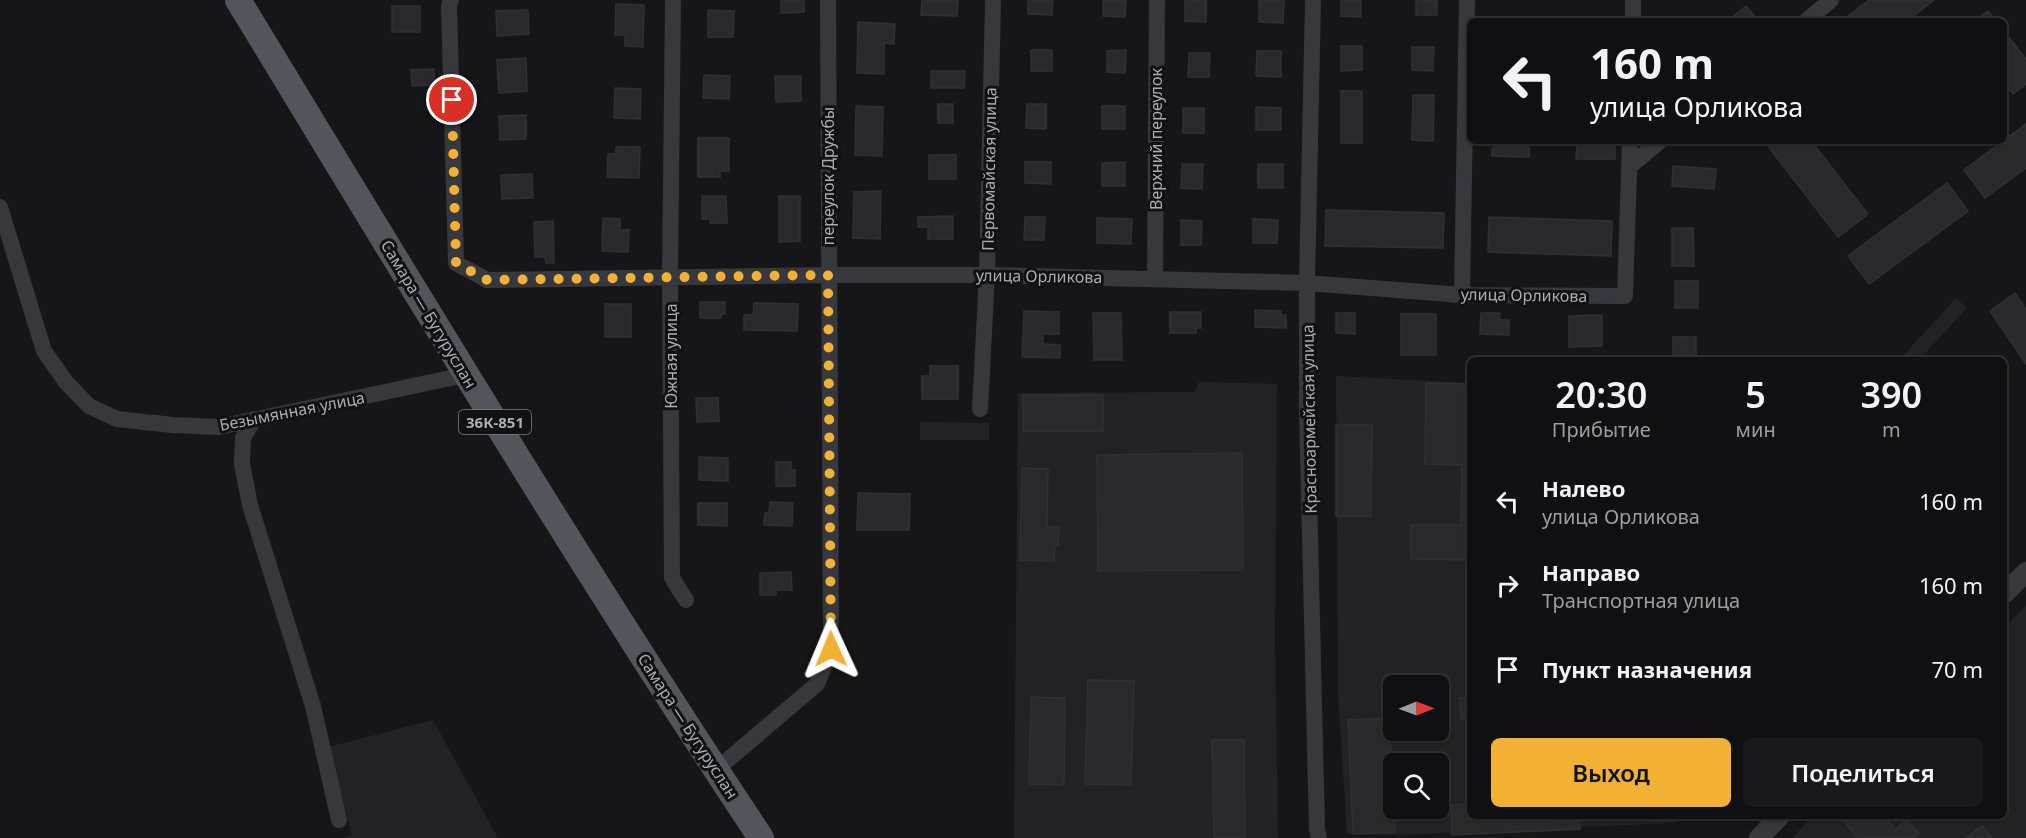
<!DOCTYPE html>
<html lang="ru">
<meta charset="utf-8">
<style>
:root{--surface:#101012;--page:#19191b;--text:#f1f3f6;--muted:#9c9d9f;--line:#303032;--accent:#f2b134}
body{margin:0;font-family:"Noto Sans",sans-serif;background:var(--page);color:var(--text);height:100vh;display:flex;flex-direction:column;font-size:22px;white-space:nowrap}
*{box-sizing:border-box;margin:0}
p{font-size:20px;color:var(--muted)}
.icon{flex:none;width:33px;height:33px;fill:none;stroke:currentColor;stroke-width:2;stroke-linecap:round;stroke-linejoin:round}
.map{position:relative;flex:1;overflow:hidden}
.drawer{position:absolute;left:1467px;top:357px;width:540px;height:462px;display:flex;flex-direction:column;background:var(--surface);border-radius:9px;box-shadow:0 2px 4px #0004,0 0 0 2px var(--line)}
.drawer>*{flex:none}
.hud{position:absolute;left:1467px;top:18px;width:540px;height:126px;border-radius:9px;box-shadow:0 2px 4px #0004,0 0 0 2px var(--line);background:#101012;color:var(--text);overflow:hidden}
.needle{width:39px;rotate:89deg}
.buttons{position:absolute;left:1383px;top:675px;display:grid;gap:12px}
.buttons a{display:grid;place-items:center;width:66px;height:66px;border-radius:9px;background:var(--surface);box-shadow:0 2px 4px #0004,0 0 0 2px var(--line);font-size:30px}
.pin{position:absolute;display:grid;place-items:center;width:51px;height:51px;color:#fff;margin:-26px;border:3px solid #fff;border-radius:50%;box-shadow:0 2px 6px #0007}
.me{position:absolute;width:66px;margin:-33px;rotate:359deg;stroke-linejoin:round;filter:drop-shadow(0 0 4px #0008)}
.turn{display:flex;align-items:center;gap:21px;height:126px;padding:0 24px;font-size:27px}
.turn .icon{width:78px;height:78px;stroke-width:2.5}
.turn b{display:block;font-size:42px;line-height:51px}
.eta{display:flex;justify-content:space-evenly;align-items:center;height:102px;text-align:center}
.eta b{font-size:36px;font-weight:600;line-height:42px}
.button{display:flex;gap:12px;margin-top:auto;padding:12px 24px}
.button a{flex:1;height:69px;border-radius:9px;background:var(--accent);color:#111;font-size:24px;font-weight:600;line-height:69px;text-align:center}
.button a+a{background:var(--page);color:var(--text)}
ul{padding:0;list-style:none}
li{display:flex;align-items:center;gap:18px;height:84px;padding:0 24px}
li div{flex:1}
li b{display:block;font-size:22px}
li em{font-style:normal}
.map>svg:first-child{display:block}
</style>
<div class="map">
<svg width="2026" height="838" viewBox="0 0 2026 838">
<rect width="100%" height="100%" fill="#161618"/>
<path fill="#222225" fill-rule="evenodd" d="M 1956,298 L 1967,308 L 1919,360 L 1899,360 Z
M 1336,376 L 1470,383 L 1470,816 L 1685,816 L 1673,823 L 1398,835 L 1347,834 L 1338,694 ZM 1394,686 L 1438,686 L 1438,730 L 1394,730 ZM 1394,764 L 1438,764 L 1438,808 L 1394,808 Z
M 1199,382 L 1277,384 L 1275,637 L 1278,838 L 1014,838 L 1018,393 L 1195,392 Z
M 920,422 L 989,423 L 989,440 L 920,440 Z
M 2026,606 L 2026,838 L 1792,838 L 1813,816 L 2004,816 L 2004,627 Z
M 433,720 L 498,838 L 345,838 L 352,835 L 328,747 Z"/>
<path fill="#29292c" stroke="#303034" stroke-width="1.5" d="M 781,0 L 804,0 L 804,12 L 781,13 Z
M 922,0 L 958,0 L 957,16 L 921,15 Z
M 1028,0 L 1053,0 L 1052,15 L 1028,14 Z
M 1103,0 L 1126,0 L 1125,17 L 1103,16 Z
M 1185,0 L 1206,0 L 1206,22 L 1185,21 Z
M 1259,0 L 1284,0 L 1283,23 L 1259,22 Z
M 1341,0 L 1361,0 L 1361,17 L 1341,16 Z
M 1416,0 L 1437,0 L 1437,15 L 1416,15 Z
M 1869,0 L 1934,0 L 1907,21 L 1842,21 Z
M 616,4 L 644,5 L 643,47 L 625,46 L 625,35 L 615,35 Z
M 392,6 L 420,6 L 420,32 L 392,32 Z
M 1746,6 L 1759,21 L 1728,21 Z
M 528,10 L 529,34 L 497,36 L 496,11 Z
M 708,10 L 734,11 L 733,37 L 708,37 Z
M 1988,11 L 1996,21 L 1975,21 Z
M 858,22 L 895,24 L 894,44 L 884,43 L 884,74 L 857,73 Z
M 2004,31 L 2026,59 L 2026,84 L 2013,94 L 2004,83 Z
M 1341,46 L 1362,46 L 1362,70 L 1341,71 Z
M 1412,47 L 1434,47 L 1433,71 L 1412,70 Z
M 1031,50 L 1052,50 L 1052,71 L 1031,71 Z
M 1126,50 L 1125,73 L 1107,72 L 1107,51 Z
M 1257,51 L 1281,51 L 1281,77 L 1256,76 Z
M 1189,53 L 1210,53 L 1209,77 L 1188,77 Z
M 526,58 L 527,91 L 499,93 L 497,60 Z
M 434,69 L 435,85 L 412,86 L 411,70 Z
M 931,71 L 965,71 L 964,88 L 931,88 Z
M 704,75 L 730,76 L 729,99 L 703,98 Z
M 775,76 L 801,76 L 801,101 L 776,102 Z
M 615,88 L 641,89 L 640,119 L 614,118 Z
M 1341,91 L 1362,91 L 1362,143 L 1341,143 Z
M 1413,95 L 1434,95 L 1433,141 L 1412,140 Z
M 938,104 L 953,104 L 953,123 L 938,123 Z
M 1027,104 L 1046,104 L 1046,129 L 1026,128 Z
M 856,106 L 883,107 L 882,156 L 855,155 Z
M 1102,106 L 1125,106 L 1125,129 L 1102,129 Z
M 1256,107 L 1281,108 L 1281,130 L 1256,130 Z
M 1183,108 L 1204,108 L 1204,133 L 1183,133 Z
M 526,115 L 526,139 L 500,140 L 499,116 Z
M 2026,124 L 2026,168 L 1985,198 L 1964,170 Z
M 698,138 L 729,138 L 729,171 L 720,171 L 720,177 L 698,177 Z
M 1493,141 L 1529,141 L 1529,157 L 1492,156 Z
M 1577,141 L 1615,141 L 1615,159 L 1576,159 Z
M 1764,141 L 1811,141 L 1868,214 L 1838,237 Z
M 616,147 L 640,147 L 639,178 L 607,177 L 608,154 L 616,154 Z
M 929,155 L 956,155 L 956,179 L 929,179 Z
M 1025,162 L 1051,162 L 1051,184 L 1025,183 Z
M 1125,162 L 1125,186 L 1102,186 L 1102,163 Z
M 1182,164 L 1203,164 L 1202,189 L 1181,188 Z
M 1258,164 L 1283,164 L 1283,188 L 1258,188 Z
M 1673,166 L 1716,169 L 1714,189 L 1672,186 Z
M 532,174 L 533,198 L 502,199 L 501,175 Z
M 1947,183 L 1968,211 L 1869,284 L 1848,256 Z
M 881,191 L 880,239 L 853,238 L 854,192 Z
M 702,196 L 726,196 L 727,223 L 710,223 L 710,219 L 702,219 Z
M 779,196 L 800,196 L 800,241 L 779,242 Z
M 1326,210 L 1444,213 L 1443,248 L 1325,246 Z
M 953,216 L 953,239 L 928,239 L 928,227 L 918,227 L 918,217 Z
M 1025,217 L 1045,217 L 1044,240 L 1024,240 Z
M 1489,217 L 1612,221 L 1611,256 L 1488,252 Z
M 603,218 L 620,219 L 620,230 L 629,230 L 628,252 L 602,251 Z
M 1097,218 L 1132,219 L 1131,244 L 1097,243 Z
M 1253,219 L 1278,220 L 1277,243 L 1253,243 Z
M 1181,220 L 1202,221 L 1201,245 L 1181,245 Z
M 553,221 L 554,263 L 546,263 L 545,257 L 535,257 L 534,222 Z
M 1672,228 L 1693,228 L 1694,266 L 1672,266 Z
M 1675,281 L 1698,281 L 1698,308 L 1675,308 Z
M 2015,293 L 2026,309 L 2026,364 L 1990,311 Z
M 700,302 L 725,302 L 725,314 L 721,314 L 721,318 L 700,318 Z
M 754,303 L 798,304 L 797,331 L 744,330 L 744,315 L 753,315 Z
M 605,304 L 631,304 L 631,337 L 605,337 Z
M 1255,310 L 1281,311 L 1281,315 L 1286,315 L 1286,328 L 1255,327 Z
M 1024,311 L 1059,312 L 1059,334 L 1043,334 L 1043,344 L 1060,345 L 1060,358 L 1022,357 Z
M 1170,312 L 1201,312 L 1201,328 L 1196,328 L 1196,333 L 1170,333 Z
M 1093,313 L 1121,313 L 1122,360 L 1094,360 Z
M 1336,313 L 1355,313 L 1355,334 L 1336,333 Z
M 1481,313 L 1500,313 L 1499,320 L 1509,320 L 1509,335 L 1480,334 Z
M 1401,314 L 1436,314 L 1436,355 L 1401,355 Z
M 1602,315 L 1602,346 L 1569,347 L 1569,316 Z
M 1673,337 L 1696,337 L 1696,357 L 1673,357 Z
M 930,366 L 958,366 L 958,399 L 922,399 L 922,376 L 930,376 Z
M 1426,383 L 1470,384 L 1470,560 L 1411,559 L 1411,525 L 1461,525 L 1462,465 L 1425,464 Z
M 1023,395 L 1103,395 L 1103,431 L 1023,431 Z
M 696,398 L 718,398 L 719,421 L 697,422 Z
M 1336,425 L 1372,425 L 1371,516 L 1336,516 Z
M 1242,453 L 1243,570 L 1098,571 L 1097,455 Z
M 699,457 L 728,458 L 728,481 L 699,480 Z
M 776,462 L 791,462 L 791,470 L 795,470 L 795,486 L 776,486 Z
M 1022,468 L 1048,469 L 1047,527 L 1059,527 L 1058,545 L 1055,545 L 1054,561 L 1020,560 Z
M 858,493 L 910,494 L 909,530 L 857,530 Z
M 770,502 L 793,503 L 792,526 L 764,525 L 765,513 L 769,513 Z
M 698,503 L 727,503 L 727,526 L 698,525 Z
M 791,572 L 792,590 L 776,590 L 776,595 L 760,595 L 760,573 Z
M 1088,680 L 1134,681 L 1131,785 L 1085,784 Z
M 1031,697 L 1065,698 L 1064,785 L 1029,784 Z
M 1470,697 L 1470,719 L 1461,719 L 1460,698 Z
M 1389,718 L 1395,832 L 1353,834 L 1348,720 Z
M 1212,740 L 1244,740 L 1245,838 L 1214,838 Z
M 1470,804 L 1470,816 L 1558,816 L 1558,822 L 1579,821 L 1580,829 L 1452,835 L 1451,805 Z
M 1840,816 L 1884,816 L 1895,830 L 1907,820 L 1919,834 L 1913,838 L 1858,838 Z
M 1982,826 L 1992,838 L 1966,838 Z"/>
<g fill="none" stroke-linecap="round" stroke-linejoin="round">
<path stroke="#37383d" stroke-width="16" d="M 451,0 L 449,6 L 456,263 L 487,280 L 828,275 L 987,275 L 1307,283 L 1462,295 L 1625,296 L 1630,141
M 673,0 L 670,276 L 672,578 L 686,600
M 1313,0 L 1307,283 L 1307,410 L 1317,829 L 1319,838
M 1633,21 L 1633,0
M 1806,21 L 1831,0
M 1629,167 L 1660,141
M 0,207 L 44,351 L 66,382 L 89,406 L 117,419 L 173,425 L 219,427 L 465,375
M 1155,279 L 1157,0
M 1462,295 L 1467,0
M 980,409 L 987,275 L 993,0
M 254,419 L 243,438 L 242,464 L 250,505 L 313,706 L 339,820
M 716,770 L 817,684 L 831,649 L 828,0"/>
<path stroke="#37383d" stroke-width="20" d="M 2004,594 L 2026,572
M 1759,838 L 1780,816"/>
<path stroke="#53555c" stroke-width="26" d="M 238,0 C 409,281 579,564 761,838"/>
</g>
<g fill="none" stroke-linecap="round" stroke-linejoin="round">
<path stroke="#f2b134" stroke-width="10" stroke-dasharray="0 18" d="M 452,100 L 456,263 L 487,280 L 828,275 L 831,649"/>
</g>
<g text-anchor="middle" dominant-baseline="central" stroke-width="6" stroke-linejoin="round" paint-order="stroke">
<rect fill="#111113" stroke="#7b7e86" stroke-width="1.5" x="459" y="410" width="72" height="24" rx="4.5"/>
<g font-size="15" font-weight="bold" fill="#a8adb8">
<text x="495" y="422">36К-851</text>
</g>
<g font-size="16" fill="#a8adb8" stroke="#111113">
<text transform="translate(1156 139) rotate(-90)">Верхний переулок</text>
<text transform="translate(989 169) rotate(-89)">Первомайская улица</text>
<text transform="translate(828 176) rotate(-90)">переулок Дружбы</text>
<text transform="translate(1039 276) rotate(1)">улица Орликова</text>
<text transform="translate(1524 295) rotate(1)">улица Орликова</text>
<text transform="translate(429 314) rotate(59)">Самара — Бугуруслан</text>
<text transform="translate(671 356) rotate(-90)">Южная улица</text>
<text transform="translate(292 411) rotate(-11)">Безымянная улица</text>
<text transform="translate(1309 419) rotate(-91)">Красноармейская улица</text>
<text transform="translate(688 726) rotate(57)">Самара — Бугуруслан</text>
</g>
</g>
</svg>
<div class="buttons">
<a><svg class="needle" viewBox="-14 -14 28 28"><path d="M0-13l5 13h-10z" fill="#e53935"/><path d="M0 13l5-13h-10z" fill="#9c9d9f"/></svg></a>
<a><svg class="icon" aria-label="search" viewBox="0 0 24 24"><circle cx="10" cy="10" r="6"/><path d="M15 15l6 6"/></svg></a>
</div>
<div class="pin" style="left:452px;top:100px;background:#d93025"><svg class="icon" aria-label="arrive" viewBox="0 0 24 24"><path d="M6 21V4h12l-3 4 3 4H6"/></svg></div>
<svg class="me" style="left:831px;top:649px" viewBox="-20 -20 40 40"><path d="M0-17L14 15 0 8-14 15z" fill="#f2b134" stroke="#fff" stroke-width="4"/></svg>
<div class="hud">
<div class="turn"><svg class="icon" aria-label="left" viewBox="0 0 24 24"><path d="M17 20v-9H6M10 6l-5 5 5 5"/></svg><div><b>160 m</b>улица Орликова</div></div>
</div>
<section class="drawer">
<div class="eta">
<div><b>20:30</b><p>Прибытие</p></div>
<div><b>5</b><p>мин</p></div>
<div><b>390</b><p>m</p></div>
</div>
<ul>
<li><svg class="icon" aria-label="left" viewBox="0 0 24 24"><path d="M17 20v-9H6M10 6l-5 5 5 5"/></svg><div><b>Налево</b><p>улица Орликова</p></div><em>160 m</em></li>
<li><svg class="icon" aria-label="right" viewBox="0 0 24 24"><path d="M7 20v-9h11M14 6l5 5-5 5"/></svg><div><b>Направо</b><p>Транспортная улица</p></div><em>160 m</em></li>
<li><svg class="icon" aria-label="arrive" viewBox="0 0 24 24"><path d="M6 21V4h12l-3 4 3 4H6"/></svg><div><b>Пункт назначения</b></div><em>70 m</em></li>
</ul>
<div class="button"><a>Выход</a><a>Поделиться</a></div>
</section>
</div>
